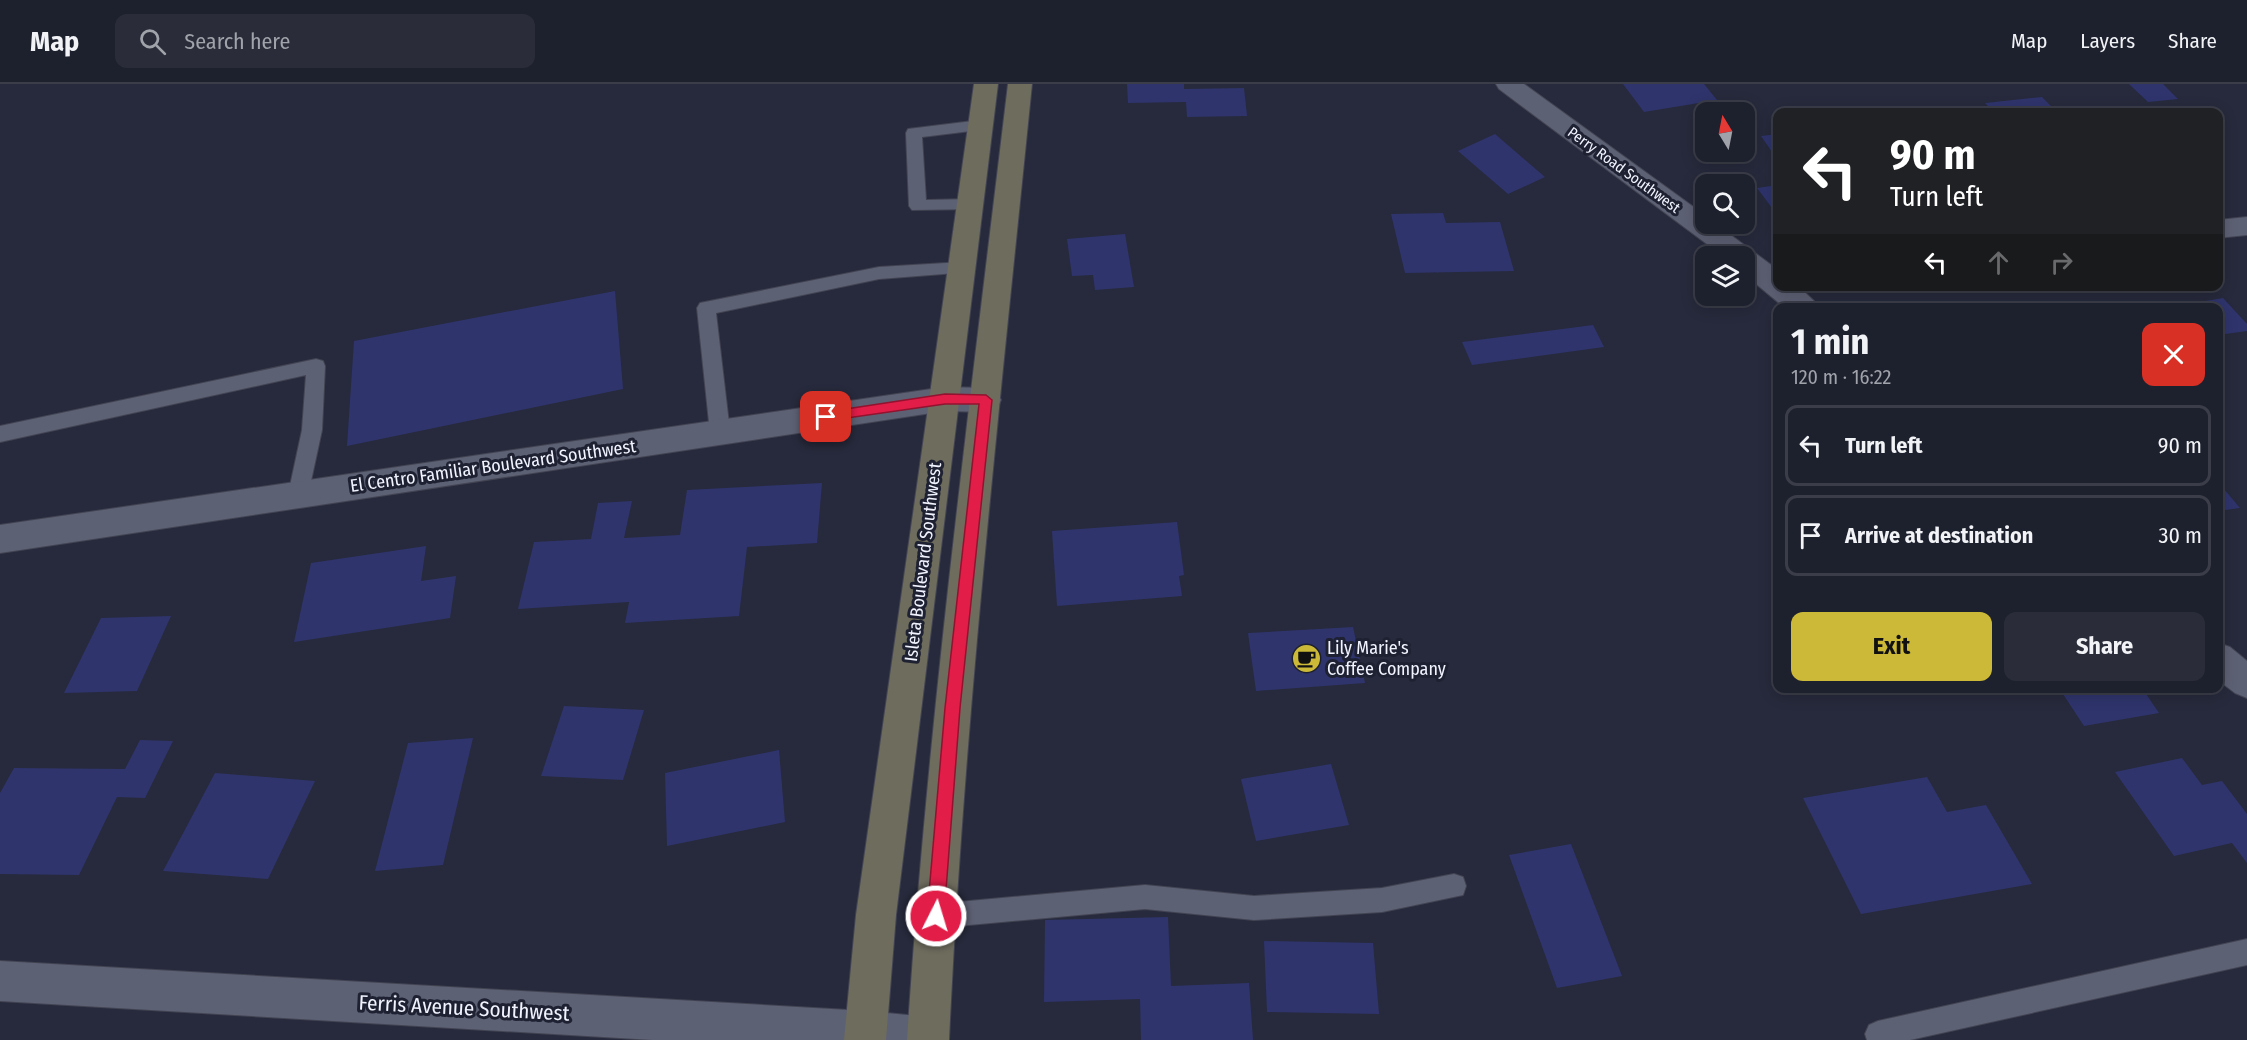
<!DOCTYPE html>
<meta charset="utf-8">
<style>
:root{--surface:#1d202d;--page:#2a2d39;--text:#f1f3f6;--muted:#a0a3aa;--line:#3b3e49;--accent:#ccb938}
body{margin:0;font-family:"Fira Sans Condensed",sans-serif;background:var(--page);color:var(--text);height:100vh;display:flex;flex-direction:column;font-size:22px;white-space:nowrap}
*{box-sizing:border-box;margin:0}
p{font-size:20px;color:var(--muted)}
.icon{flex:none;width:33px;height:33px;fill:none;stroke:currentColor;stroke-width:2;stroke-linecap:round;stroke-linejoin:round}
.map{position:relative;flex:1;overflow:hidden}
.panel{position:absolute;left:1773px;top:219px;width:450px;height:390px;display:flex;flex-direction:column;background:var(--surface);border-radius:12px;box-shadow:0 3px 15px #0003,0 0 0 2px var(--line)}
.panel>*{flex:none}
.guide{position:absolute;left:1773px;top:24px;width:450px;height:183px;border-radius:12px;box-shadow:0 3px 15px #0003,0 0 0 2px var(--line);background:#202124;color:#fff;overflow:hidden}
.needle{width:39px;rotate:350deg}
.tools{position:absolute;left:1695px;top:18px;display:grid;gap:12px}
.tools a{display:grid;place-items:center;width:60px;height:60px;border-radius:12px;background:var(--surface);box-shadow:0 3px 15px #0003,0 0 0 2px var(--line);font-size:30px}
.pin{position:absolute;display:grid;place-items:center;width:51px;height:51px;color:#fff;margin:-26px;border-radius:12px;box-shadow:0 3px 9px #0006}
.me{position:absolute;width:66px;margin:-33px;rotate:5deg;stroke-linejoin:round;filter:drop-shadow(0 0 4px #0008)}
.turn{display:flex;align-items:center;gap:21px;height:126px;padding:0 18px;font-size:27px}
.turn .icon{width:78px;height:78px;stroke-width:2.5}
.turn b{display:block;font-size:42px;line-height:51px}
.lanes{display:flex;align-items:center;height:57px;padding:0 18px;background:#0003;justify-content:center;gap:30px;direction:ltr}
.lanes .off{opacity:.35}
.round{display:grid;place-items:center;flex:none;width:63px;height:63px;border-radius:12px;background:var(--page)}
.head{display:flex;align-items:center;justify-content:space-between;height:102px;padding:0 18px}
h1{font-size:36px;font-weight:700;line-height:45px}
.button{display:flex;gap:12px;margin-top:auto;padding:12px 18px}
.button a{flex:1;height:69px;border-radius:12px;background:var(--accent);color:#111;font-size:24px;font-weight:700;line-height:69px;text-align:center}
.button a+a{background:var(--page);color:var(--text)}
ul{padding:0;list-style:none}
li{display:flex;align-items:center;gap:18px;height:81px;margin:0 12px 9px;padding:0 6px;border:3px solid var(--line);border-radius:12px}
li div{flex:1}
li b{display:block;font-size:22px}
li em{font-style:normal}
header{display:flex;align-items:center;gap:36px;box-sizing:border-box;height:84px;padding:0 30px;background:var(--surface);border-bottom:2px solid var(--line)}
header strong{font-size:28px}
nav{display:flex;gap:33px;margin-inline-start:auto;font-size:21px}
.search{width:420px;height:54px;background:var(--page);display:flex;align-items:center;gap:15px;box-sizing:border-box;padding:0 21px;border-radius:12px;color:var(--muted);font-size:22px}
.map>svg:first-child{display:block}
</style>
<header>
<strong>Map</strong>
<div class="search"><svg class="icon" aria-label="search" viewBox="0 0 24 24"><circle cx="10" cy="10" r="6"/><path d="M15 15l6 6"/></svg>Search here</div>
<nav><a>Map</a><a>Layers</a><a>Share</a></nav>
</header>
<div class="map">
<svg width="2247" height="956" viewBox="0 0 2247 956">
<rect width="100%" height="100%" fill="#272a3c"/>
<path fill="#2f346c" d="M 1127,0 L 1184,0 L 1184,5 L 1244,4 L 1247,32 L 1187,33 L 1186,18 L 1128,19 Z
M 1623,0 L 1704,0 L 1717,16 L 1644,28 Z
M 2129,0 L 2163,0 L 2178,15 L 2148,18 Z
M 2042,13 L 2057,28 L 1994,28 L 1985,19 Z
M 1495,50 L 1545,93 L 1508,110 L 1458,67 Z
M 1778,50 L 1778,67 L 1772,68 L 1761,52 Z
M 1778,101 L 1778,132 L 1757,104 Z
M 1443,129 L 1446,139 L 1500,138 L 1514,187 L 1405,189 L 1391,130 Z
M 1125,150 L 1134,203 L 1095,206 L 1093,191 L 1072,192 L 1067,155 Z
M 615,207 L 623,305 L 347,362 L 354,257 Z
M 2223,214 L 2247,240 L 2247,247 L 2218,251 L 2218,224 L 2164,224 Z
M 1593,241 L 1604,263 L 1472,281 L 1462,258 Z
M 2218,398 L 2240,424 L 2218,427 Z
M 822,399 L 817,459 L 747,463 L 739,532 L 625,539 L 629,518 L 518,525 L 534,458 L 591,455 L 598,419 L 632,417 L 624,454 L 680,451 L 687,406 Z
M 1177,438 L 1184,491 L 1179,492 L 1182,512 L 1057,522 L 1052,447 Z
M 426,462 L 421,497 L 456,492 L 450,534 L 294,558 L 311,479 Z
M 171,532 L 137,607 L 64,609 L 101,534 Z
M 1353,543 L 1365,599 L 1256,607 L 1248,549 Z
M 2059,604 L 2142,604 L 2159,629 L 2084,642 Z
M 564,622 L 644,626 L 623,696 L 541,692 Z
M 473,654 L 443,781 L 375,787 L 408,659 Z
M 140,656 L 173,657 L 145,714 L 117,713 L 79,791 L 0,790 L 0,709 L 14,684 L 125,685 Z
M 779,666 L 785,738 L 667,762 L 665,689 Z
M 2182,674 L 2202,701 L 2222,697 L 2247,730 L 2247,779 L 2232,759 L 2174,772 L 2115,688 Z
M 1331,680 L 1349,741 L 1256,757 L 1241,695 Z
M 215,689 L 315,697 L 268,795 L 163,787 Z
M 1927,693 L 1947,728 L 1986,721 L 2032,800 L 1861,830 L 1803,714 Z
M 1571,760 L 1622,892 L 1557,904 L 1509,771 Z
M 1168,833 L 1171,902 L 1249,899 L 1253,956 L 1141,956 L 1140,915 L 1044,918 L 1045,836 Z
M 1264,857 L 1373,859 L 1379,930 L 1267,928 Z"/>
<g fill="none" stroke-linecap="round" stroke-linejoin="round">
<defs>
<path id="service" d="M 981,36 L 987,37 L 989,41 L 987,45 L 922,53 L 926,116 L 971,115 L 977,117 L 979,121 L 977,125 L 912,126 L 909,122 L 906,49 L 908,45 Z
M 963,178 L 969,180 L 972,184 L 969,188 L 879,195 L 716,229 L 730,348 L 727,353 L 720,356 L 713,353 L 710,348 L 697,224 L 700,219 L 879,183 Z
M 316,275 L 323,277 L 325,282 L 322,346 L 308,411 L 305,417 L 298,419 L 291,417 L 288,411 L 302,346 L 306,291 L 0,358 L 0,342 Z
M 1454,790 L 1463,793 L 1466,802 L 1463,811 L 1382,828 L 1254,836 L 1145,825 L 936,844 L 927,841 L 924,832 L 927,823 L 936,820 L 1145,801 L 1254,812 L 1382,804 Z
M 2247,855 L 2247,881 L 1910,956 L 1867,956 L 1865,950 L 1869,941 L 1878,937 Z"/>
<path id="minor" d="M 2247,133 L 2247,151 L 2218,154 L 2218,136 Z
M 945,303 L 986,304 L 997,308 L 1001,316 L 997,324 L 986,328 L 945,327 L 0,469 L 0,441 Z
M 0,877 L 866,927 L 928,933 L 943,939 L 949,954 L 948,956 L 653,956 L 0,917 Z"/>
<path id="tertiary" d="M 1496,0 L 1524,0 L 1706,132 L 1706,140 L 1716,140 L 1778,186 L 1778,202 L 1798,202 L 1814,217 L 1818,224 L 1785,224 L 1744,190 L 1744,172 L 1723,172 L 1499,5 Z
M 2218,559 L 2230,563 L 2247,577 L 2247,614 L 2235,609 L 2218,596 Z"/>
<path id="secondary" d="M 974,0 L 998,0 L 896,831 L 886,956 L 844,956 L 856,831 Z
M 1008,0 L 1032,0 C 1000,318 964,636 949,956 L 907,956 C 928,636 970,318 1008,0 Z"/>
</defs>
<use href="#service" stroke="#424453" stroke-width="2"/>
<use href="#minor" stroke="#424453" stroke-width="2"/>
<use href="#tertiary" stroke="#424453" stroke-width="2"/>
<use href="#secondary" stroke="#424453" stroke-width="2"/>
<use href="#service" fill="#5d6174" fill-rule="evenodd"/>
<use href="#minor" fill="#5d6174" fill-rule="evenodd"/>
<use href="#tertiary" fill="#5d6174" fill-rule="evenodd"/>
<use href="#secondary" fill="#6e6c5d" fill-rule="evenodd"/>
</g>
<path fill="#e11d48" stroke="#92132f" stroke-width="1.5" d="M 945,310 L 986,311 L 992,316 L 960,624 L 944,832 L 941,838 L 936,841 L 930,838 L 927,832 L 945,624 L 979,320 L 945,320 L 826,337 L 820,333 L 826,328 Z"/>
<defs>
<symbol id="cafe-disc" viewBox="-11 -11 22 22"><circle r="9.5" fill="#ccb938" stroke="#1e2131"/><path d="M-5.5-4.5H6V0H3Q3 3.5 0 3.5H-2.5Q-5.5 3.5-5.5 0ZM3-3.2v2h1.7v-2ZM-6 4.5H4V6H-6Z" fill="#111"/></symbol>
</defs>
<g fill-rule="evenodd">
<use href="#cafe-disc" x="1290" y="558" width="33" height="33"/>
</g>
<g text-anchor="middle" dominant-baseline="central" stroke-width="6" stroke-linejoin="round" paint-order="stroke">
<g font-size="15" fill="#f1f3ff" stroke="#1e2131">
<text transform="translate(1624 86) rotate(36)">Perry Road Southwest</text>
</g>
<g font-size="18" fill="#f1f3ff" stroke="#1e2131">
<text transform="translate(493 382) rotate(-8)">El Centro Familiar Boulevard Southwest</text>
<text transform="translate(923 478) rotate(-83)">Isleta Boulevard Southwest</text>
</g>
<g font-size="18" fill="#f1f3ff" stroke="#1e2131" text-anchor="start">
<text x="1327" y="564">Lily Marie's<tspan x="1327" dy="21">Coffee Company</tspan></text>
</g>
<g font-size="21" fill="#f1f3ff" stroke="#1e2131">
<text transform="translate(464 924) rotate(3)">Ferris Avenue Southwest</text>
</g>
</g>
</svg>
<div class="tools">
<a><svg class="needle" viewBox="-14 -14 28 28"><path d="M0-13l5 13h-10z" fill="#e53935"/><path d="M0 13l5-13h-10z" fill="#a0a3aa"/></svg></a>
<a><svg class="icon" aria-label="search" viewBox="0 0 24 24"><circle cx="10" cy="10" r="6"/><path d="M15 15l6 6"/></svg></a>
<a><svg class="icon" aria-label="layers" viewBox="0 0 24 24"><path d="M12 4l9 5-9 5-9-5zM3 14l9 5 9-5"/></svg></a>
</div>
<div class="pin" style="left:826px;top:333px;background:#d93025"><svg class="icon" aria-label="arrive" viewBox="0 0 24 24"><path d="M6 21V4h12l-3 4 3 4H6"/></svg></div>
<svg class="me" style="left:936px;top:832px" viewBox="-20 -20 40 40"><circle r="17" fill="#e11d48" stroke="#fff" stroke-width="3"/><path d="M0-11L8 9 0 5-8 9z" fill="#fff"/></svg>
<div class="guide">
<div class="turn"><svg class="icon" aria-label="left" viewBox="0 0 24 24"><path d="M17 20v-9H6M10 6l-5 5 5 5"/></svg><div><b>90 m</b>Turn left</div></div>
<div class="lanes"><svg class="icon" aria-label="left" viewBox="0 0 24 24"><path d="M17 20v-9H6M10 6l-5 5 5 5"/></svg><svg class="icon off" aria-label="ahead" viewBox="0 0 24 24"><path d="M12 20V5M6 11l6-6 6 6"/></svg><svg class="icon off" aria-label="right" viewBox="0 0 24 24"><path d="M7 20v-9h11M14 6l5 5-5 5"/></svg></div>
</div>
<section class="panel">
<div class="head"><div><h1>1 min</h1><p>120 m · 16:22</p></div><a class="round" style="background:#d93025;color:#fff"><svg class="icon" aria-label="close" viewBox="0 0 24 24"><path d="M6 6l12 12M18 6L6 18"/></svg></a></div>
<ul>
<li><svg class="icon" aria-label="left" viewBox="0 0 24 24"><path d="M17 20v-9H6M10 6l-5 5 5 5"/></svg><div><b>Turn left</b></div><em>90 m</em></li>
<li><svg class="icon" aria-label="arrive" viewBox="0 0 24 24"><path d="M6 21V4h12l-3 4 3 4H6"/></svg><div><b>Arrive at destination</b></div><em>30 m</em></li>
</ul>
<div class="button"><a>Exit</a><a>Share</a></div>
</section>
</div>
